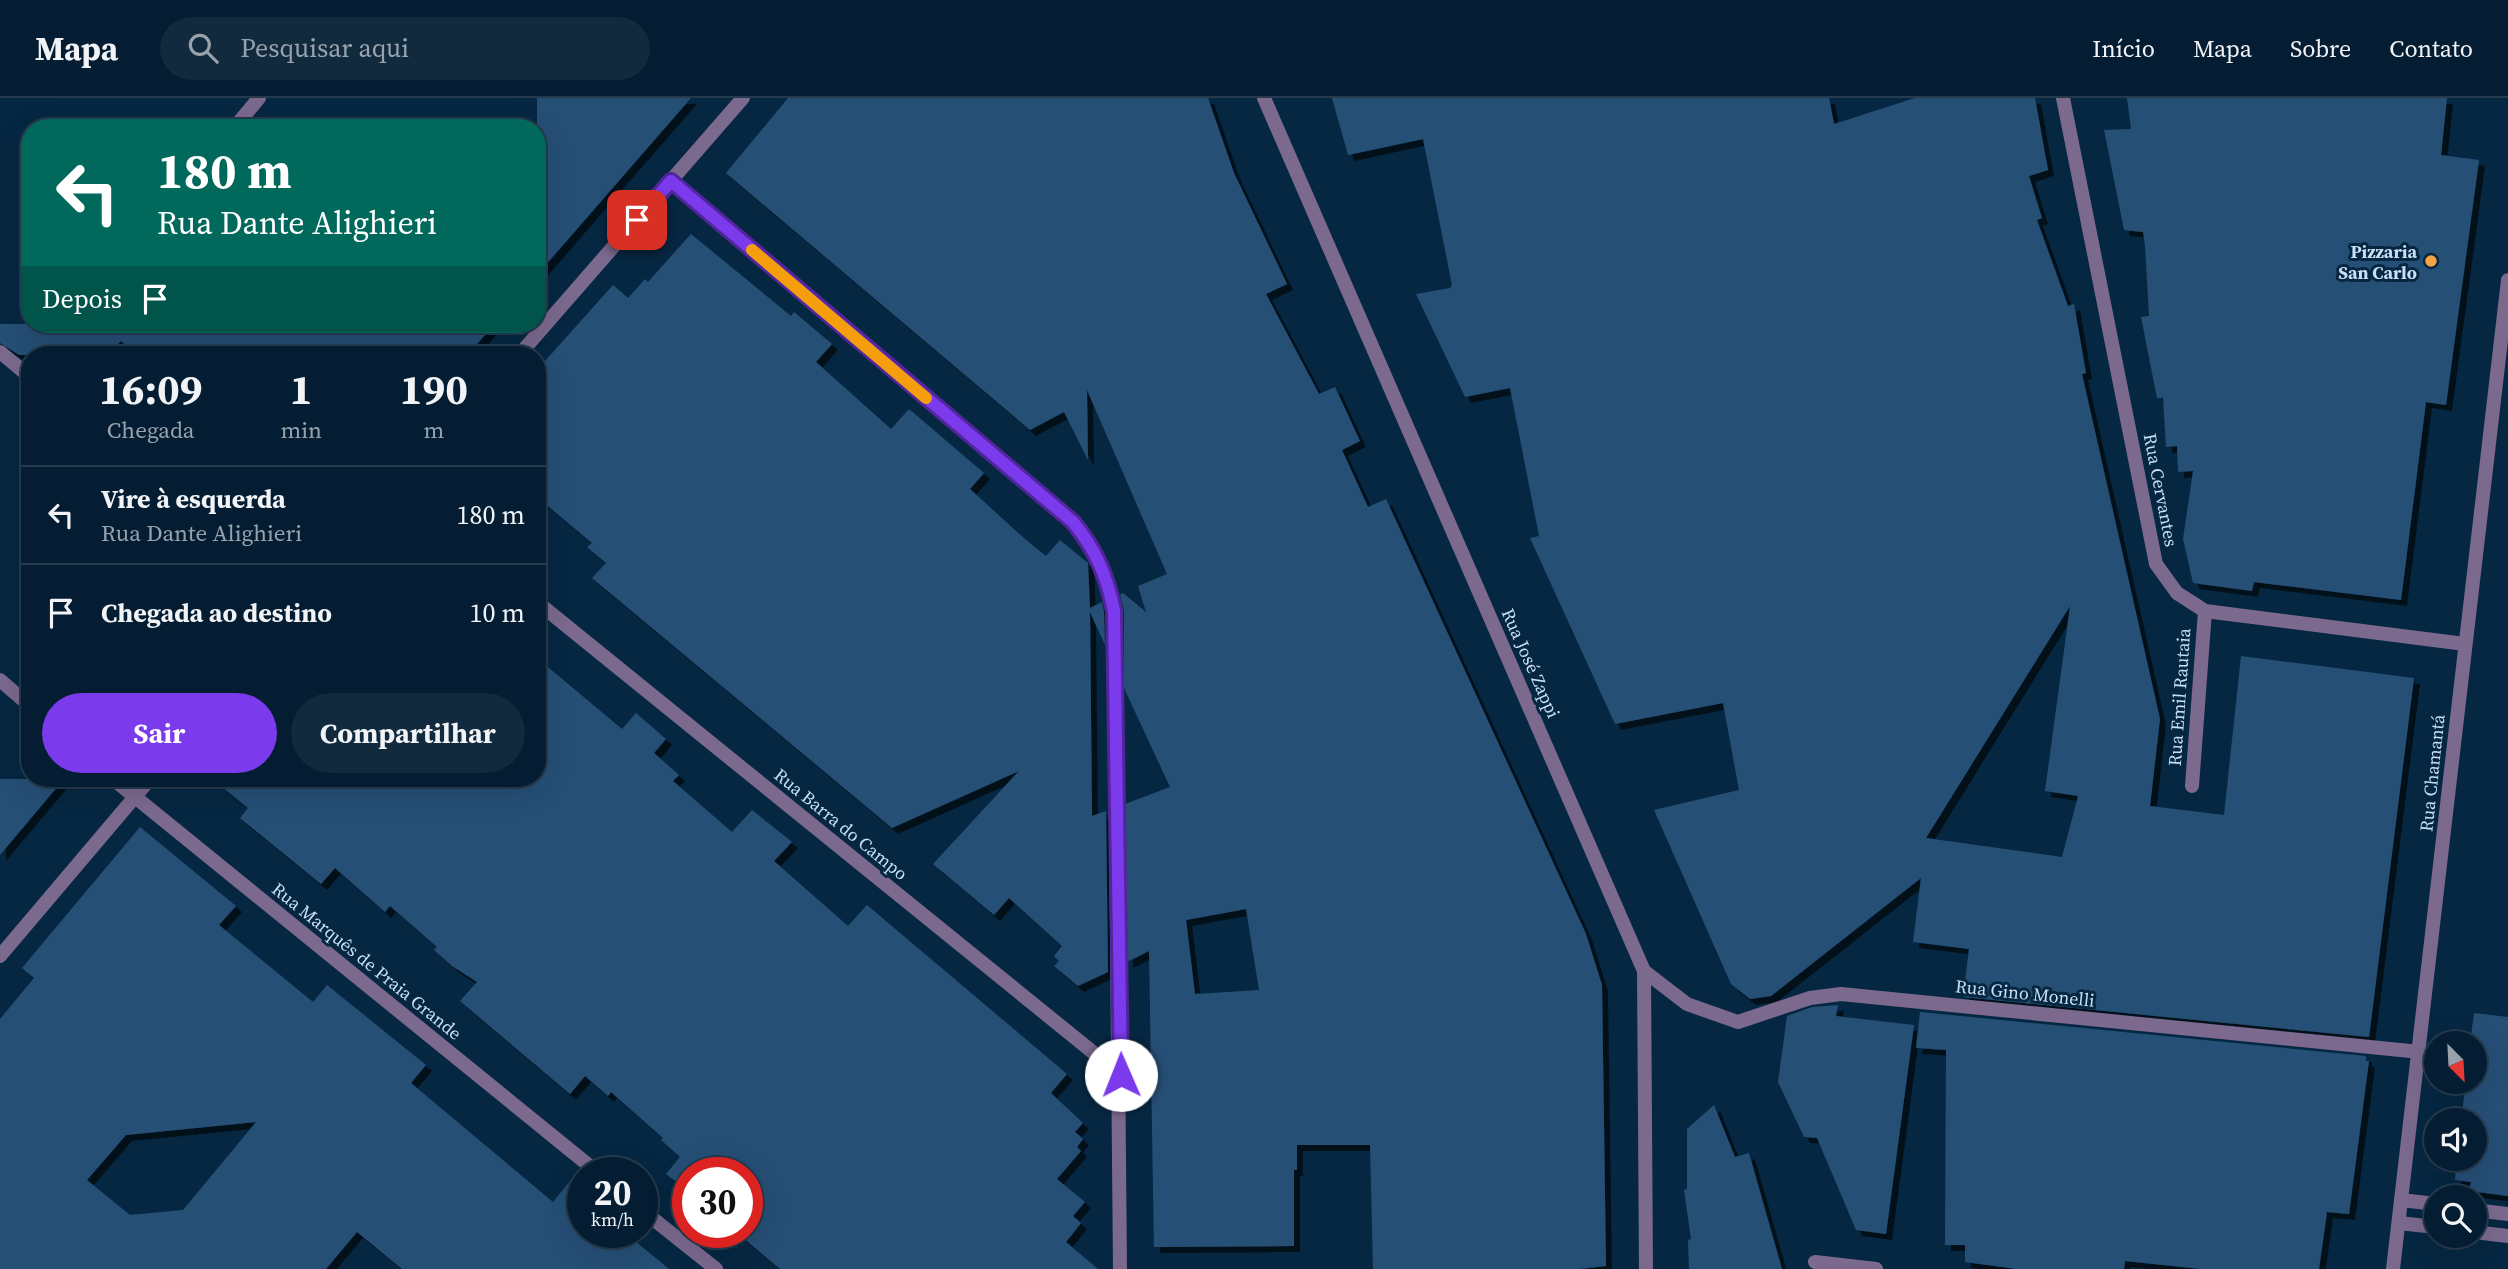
<!DOCTYPE html>
<html lang="pt">
<meta charset="utf-8">
<style>
:root{--surface:#041d32;--page:#122a3e;--text:#f1f3f6;--muted:#97a2ac;--line:#253b4d;--accent:#7c3aed}
body{margin:0;font-family:"Source Serif 4",serif;background:var(--page);color:var(--text);height:100vh;display:flex;flex-direction:column;font-size:26px;white-space:nowrap}
*{box-sizing:border-box;margin:0}
p{font-size:23px;color:var(--muted)}
.icon{flex:none;width:38px;height:38px;fill:none;stroke:currentColor;stroke-width:2;stroke-linecap:round;stroke-linejoin:round}
.map{position:relative;flex:1;overflow:hidden}
.panel{position:absolute;left:21px;top:248px;width:525px;height:441px;display:flex;flex-direction:column;background:var(--surface);border-radius:28px;box-shadow:0 7px 28px #0002,0 0 0 2px var(--line)}
.panel>*{flex:none}
.hud{position:absolute;left:21px;top:21px;width:525px;height:214px;border-radius:28px;box-shadow:0 7px 28px #0002,0 0 0 2px var(--line);background:#00695c;color:#fff;overflow:hidden}
.needle{width:46px;rotate:156deg}
.fabs{position:absolute;left:2424px;top:933px;display:grid;gap:14px}
.fabs a{display:grid;place-items:center;width:63px;height:63px;border-radius:50%;background:var(--surface);box-shadow:0 7px 28px #0002,0 0 0 2px var(--line);font-size:35px}
.speed{position:absolute;left:567px;top:1059px;display:flex;gap:14px;font-size:35px;font-weight:700;text-align:center}
.speed>*{display:grid;place-content:center;width:91px;height:91px;border-radius:50%;background:var(--surface);box-shadow:0 7px 28px #0002,0 0 0 2px var(--line);line-height:1}
.speed small{font-size:18px;font-weight:400}
.speed .limit{border:10px solid #d22;background:#fff;color:#111}
.pin{position:absolute;display:grid;place-items:center;width:60px;height:60px;color:#fff;margin:-30px;border-radius:14px;box-shadow:0 4px 10px #0006}
.me{position:absolute;width:77px;margin:-38px;rotate:359deg;stroke-linejoin:round;filter:drop-shadow(0 0 5px #0008)}
.turn{display:flex;align-items:center;gap:24px;height:147px;padding:0 21px;font-size:32px}
.turn .icon{width:91px;height:91px;stroke-width:2.5}
.turn b{display:block;font-size:49px;line-height:60px}
.then{display:flex;align-items:center;height:66px;padding:0 21px;background:#0003;gap:14px;font-size:26px}
.eta{display:flex;justify-content:space-evenly;align-items:center;height:119px;text-align:center}
.eta b{font-size:42px;font-weight:700;line-height:49px}
.primary-button{display:flex;gap:14px;margin-top:auto;padding:14px 21px}
.primary-button a{flex:1;height:80px;border-radius:42px;background:var(--accent);color:#fff;font-size:28px;font-weight:700;line-height:80px;text-align:center}
.primary-button a+a{background:var(--page);color:var(--text)}
ul{padding:0;list-style:none}
li{display:flex;align-items:center;gap:21px;height:98px;padding:0 21px;border-top:2px solid var(--line)}
li div{flex:1}
li b{display:block;font-size:26px}
li em{font-style:normal}
header{display:flex;align-items:center;gap:42px;box-sizing:border-box;height:98px;padding:0 35px;background:var(--surface);border-bottom:2px solid var(--line)}
header strong{font-size:33px}
nav{display:flex;gap:38px;margin-inline-start:auto;font-size:24px}
.search{width:490px;height:63px;background:var(--page);display:flex;align-items:center;gap:18px;box-sizing:border-box;padding:0 24px;border-radius:38px;color:var(--muted);font-size:26px}
.map>svg:first-child{display:block}
</style>
<header>
<strong>Mapa</strong>
<div class="search"><svg class="icon" aria-label="search" viewBox="0 0 24 24"><circle cx="10" cy="10" r="6"/><path d="M15 15l6 6"/></svg>Pesquisar aqui</div>
<nav><a>Início</a><a>Mapa</a><a>Sobre</a><a>Contato</a></nav>
</header>
<div class="map">
<svg width="2508" height="1171" viewBox="0 0 2508 1171">
<defs>
<filter id="shadow"><feDropShadow dx="6" dy="6" stdDeviation="0" flood-color="#0009"/></filter>
</defs>
<rect width="100%" height="100%" fill="#062742"/>
<path fill="#265076" fill-rule="evenodd" filter="url(#shadow)" d="M 537,0 L 691,0 L 537,177 Z
M 788,0 L 1208,0 L 1234,75 L 1287,186 L 1266,196 L 1319,296 L 1335,289 L 1360,343 L 1342,352 L 1368,409 L 1386,401 L 1586,836 L 1602,887 L 1606,1168 L 1579,1171 L 1373,1171 L 1370,1047 L 1297,1047 L 1297,1072 L 1294,1072 L 1294,1148 L 1154,1149 L 1149,853 L 1127,864 L 1125,706 L 1170,689 L 1124,590 L 1124,513 L 1120,497 L 1123,495 L 1146,514 L 1138,488 L 1167,476 L 1087,292 L 1088,362 L 1064,314 L 1030,332 L 726,75 ZM 1246,811 L 1259,892 L 1195,896 L 1186,822 Z
M 1332,0 L 1829,0 L 1834,26 L 1915,0 L 2035,0 L 2048,72 L 2029,78 L 2042,120 L 2037,122 L 2068,208 L 2074,206 L 2086,275 L 2082,276 L 2160,621 L 2150,708 L 2224,717 L 2241,558 L 2414,580 L 2369,939 L 1963,899 L 1969,851 L 1913,844 L 1921,780 L 1771,898 L 1750,901 L 1731,886 L 1654,712 L 1739,692 L 1723,605 L 1615,626 L 1530,440 L 1539,438 L 1510,290 L 1465,299 L 1416,196 L 1450,190 L 1452,187 L 1423,41 L 1348,57 ZM 2070,508 L 2045,693 L 2078,698 L 2062,759 L 1926,740 Z
M 2127,0 L 2447,0 L 2441,57 L 2479,62 L 2446,307 L 2426,304 L 2401,502 L 2254,484 L 2252,493 L 2193,485 L 2183,441 L 2193,373 L 2178,374 L 2177,348 L 2166,349 L 2163,300 L 2157,300 L 2141,219 L 2149,218 L 2145,147 L 2143,134 L 2124,132 L 2104,32 L 2131,31 Z
M 691,136 L 791,218 L 794,214 L 832,246 L 816,264 L 891,331 L 909,311 L 984,375 L 970,391 L 1025,441 L 1046,458 L 1060,442 L 1088,465 L 1090,510 L 1102,504 L 1104,514 L 1105,547 L 1090,514 L 1092,718 L 1106,713 L 1108,874 L 1078,888 L 1054,868 L 1059,863 L 1054,858 L 1062,848 L 1009,800 L 994,817 L 933,766 L 1019,673 L 892,730 L 592,480 L 606,465 L 587,449 L 592,445 L 537,399 L 537,272 L 613,187 L 628,200 L 645,181 L 648,184 Z
M 0,226 L 495,226 L 467,257 L 137,257 L 121,243 L 108,257 L 19,257 L 0,245 Z
M 537,560 L 622,631 L 636,615 L 666,641 L 654,655 L 679,677 L 673,683 L 732,734 L 752,712 L 792,744 L 774,763 L 848,828 L 867,807 L 1067,976 L 1051,995 L 1083,1025 L 1075,1034 L 1083,1041 L 1077,1049 L 1081,1053 L 1057,1081 L 1085,1104 L 1073,1118 L 1081,1125 L 1066,1144 L 1098,1171 L 780,1171 L 736,1134 L 747,1134 L 747,1074 L 688,1074 L 688,1093 L 666,1076 L 680,1059 L 661,1042 L 663,1040 L 611,994 L 608,998 L 585,978 L 570,996 L 460,903 L 477,884 L 452,868 L 434,852 L 437,849 L 390,808 L 385,814 L 335,770 L 321,786 L 240,720 L 248,710 L 212,681 L 537,681 Z
M 0,681 L 64,681 L 0,757 Z
M 140,729 L 236,808 L 219,827 L 313,904 L 327,887 L 426,967 L 411,985 L 553,1104 L 579,1072 L 583,1075 L 583,1134 L 624,1134 L 669,1171 L 402,1171 L 357,1134 L 326,1171 L 0,1171 L 0,921 L 34,880 L 22,870 ZM 256,1024 L 183,1112 L 130,1117 L 87,1082 L 126,1037 Z
M 1838,907 L 1836,918 L 1914,927 L 1886,1136 L 1856,1132 L 1817,1040 L 1804,1039 L 1778,984 L 1787,918 L 1812,909 Z
M 1920,914 L 2366,958 L 2366,963 L 2369,963 L 2349,1116 L 2327,1114 L 2319,1171 L 2201,1171 L 2125,1163 L 2124,1171 L 2017,1171 L 1965,1164 L 1965,1147 L 1945,1147 L 1946,952 L 1916,950 Z
M 2474,915 L 2508,919 L 2508,1098 L 2469,1093 L 2471,1084 L 2455,1082 L 2457,1060 L 2474,1060 L 2474,1022 L 2461,1022 L 2466,984 L 2474,984 L 2474,945 L 2470,945 Z
M 1714,1007 L 1735,1059 L 1749,1055 L 1782,1171 L 1689,1171 L 1688,1142 L 1691,1141 L 1684,1092 L 1687,1091 L 1687,1031 Z"/>
<g fill="none" stroke-linecap="round" stroke-linejoin="round">
<path stroke="#7b698e" stroke-width="14" d="M 1264,0 L 1644,873 L 1646,1171
M 2063,0 L 2156,466 L 2177,495 L 2205,513 L 2465,546
M 234,30 L 259,0
M 671,83 L 1073,424 C 1096,452 1106,478 1114,513 L 1120,1171
M 0,254 L 30,279
M 519,257 L 743,0
M 537,504 L 1121,977
M 0,582 L 30,608
M 113,681 L 597,1074
M 2192,688 L 2205,513
M 0,858 L 150,681
M 1644,873 L 1687,906 L 1738,924 L 1810,900 L 1841,896 L 2420,954
M 2401,1102 L 2436,1106
M 642,1112 L 716,1171
M 2474,1112 L 2508,1116
M 2399,1125 L 2436,1129
M 2474,1134 L 2508,1138
M 1815,1164 L 1876,1171
M 2393,1171 L 2508,182"/>
</g>
<g fill="none" stroke-linecap="round" stroke-linejoin="round">
<defs>
<path id="route" d="M 637,122 L 671,83 L 1073,424 C 1096,452 1107,478 1114,513 L 1121,977"/>
</defs>
<use href="#route" stroke="#51269a" stroke-width="18"/>
<use href="#route" stroke="#7c3aed" stroke-width="12"/>
<path stroke="#f59e0b" stroke-width="12" d="M 752,152 L 926,300"/>
</g>
<circle fill="#f4a443" stroke="#062742" stroke-width="2.5" cx="2431" cy="163" r="7"/>
<g text-anchor="middle" dominant-baseline="central" stroke-width="6" stroke-linejoin="round" paint-order="stroke">
<g font-size="18" font-weight="bold" fill="#c8dff5" stroke="#062742" text-anchor="end">
<text x="2417" y="153">Pizzaria<tspan x="2417" dy="21">San Carlo</tspan></text>
</g>
<g font-size="18" fill="#c8dff5" stroke="#062742">
<text transform="translate(2161 392) rotate(79)">Rua Cervantes</text>
<text transform="translate(1531 565) rotate(66)">Rua José Zappi</text>
<text transform="translate(2179 599) rotate(-86)">Rua Emil Rautaia</text>
<text transform="translate(2432 675) rotate(-84)">Rua Chamantá</text>
<text transform="translate(841 726) rotate(39)">Rua Barra do Campo</text>
<text transform="translate(367 863) rotate(39)">Rua Marquês de Praia Grande</text>
<text transform="translate(2025 895) rotate(6)">Rua Gino Monelli</text>
</g>
</g>
</svg>
<div class="fabs">
<a><svg class="needle" viewBox="-14 -14 28 28"><path d="M0-13l5 13h-10z" fill="#e53935"/><path d="M0 13l5-13h-10z" fill="#97a2ac"/></svg></a>
<a><svg class="icon" aria-label="sound" viewBox="0 0 24 24"><path d="M4 9h4l5-4v14l-5-4H4zM17 9q2 3 0 6"/></svg></a>
<a><svg class="icon" aria-label="search" viewBox="0 0 24 24"><circle cx="10" cy="10" r="6"/><path d="M15 15l6 6"/></svg></a>
</div>
<div class="speed"><div>20<small>km/h</small></div><div class="limit">30</div></div>
<div class="pin" style="left:637px;top:122px;background:#d93025"><svg class="icon" aria-label="arrive" viewBox="0 0 24 24"><path d="M6 21V4h12l-3 4 3 4H6"/></svg></div>
<svg class="me" style="left:1121px;top:977px" viewBox="-20 -20 40 40"><circle r="19" fill="#fff"/><path d="M0-13L10 11 0 6-10 11z" fill="#7c3aed"/></svg>
<div class="hud">
<div class="turn"><svg class="icon" aria-label="left" viewBox="0 0 24 24"><path d="M17 20v-9H6M10 6l-5 5 5 5"/></svg><div><b>180 m</b>Rua Dante Alighieri</div></div>
<div class="then">Depois<svg class="icon" aria-label="arrive" viewBox="0 0 24 24"><path d="M6 21V4h12l-3 4 3 4H6"/></svg></div>
</div>
<section class="panel">
<div class="eta">
<div><b>16:09</b><p>Chegada</p></div>
<div><b>1</b><p>min</p></div>
<div><b>190</b><p>m</p></div>
</div>
<ul>
<li><svg class="icon" aria-label="left" viewBox="0 0 24 24"><path d="M17 20v-9H6M10 6l-5 5 5 5"/></svg><div><b>Vire à esquerda</b><p>Rua Dante Alighieri</p></div><em>180 m</em></li>
<li><svg class="icon" aria-label="arrive" viewBox="0 0 24 24"><path d="M6 21V4h12l-3 4 3 4H6"/></svg><div><b>Chegada ao destino</b></div><em>10 m</em></li>
</ul>
<div class="primary-button"><a>Sair</a><a>Compartilhar</a></div>
</section>
</div>
